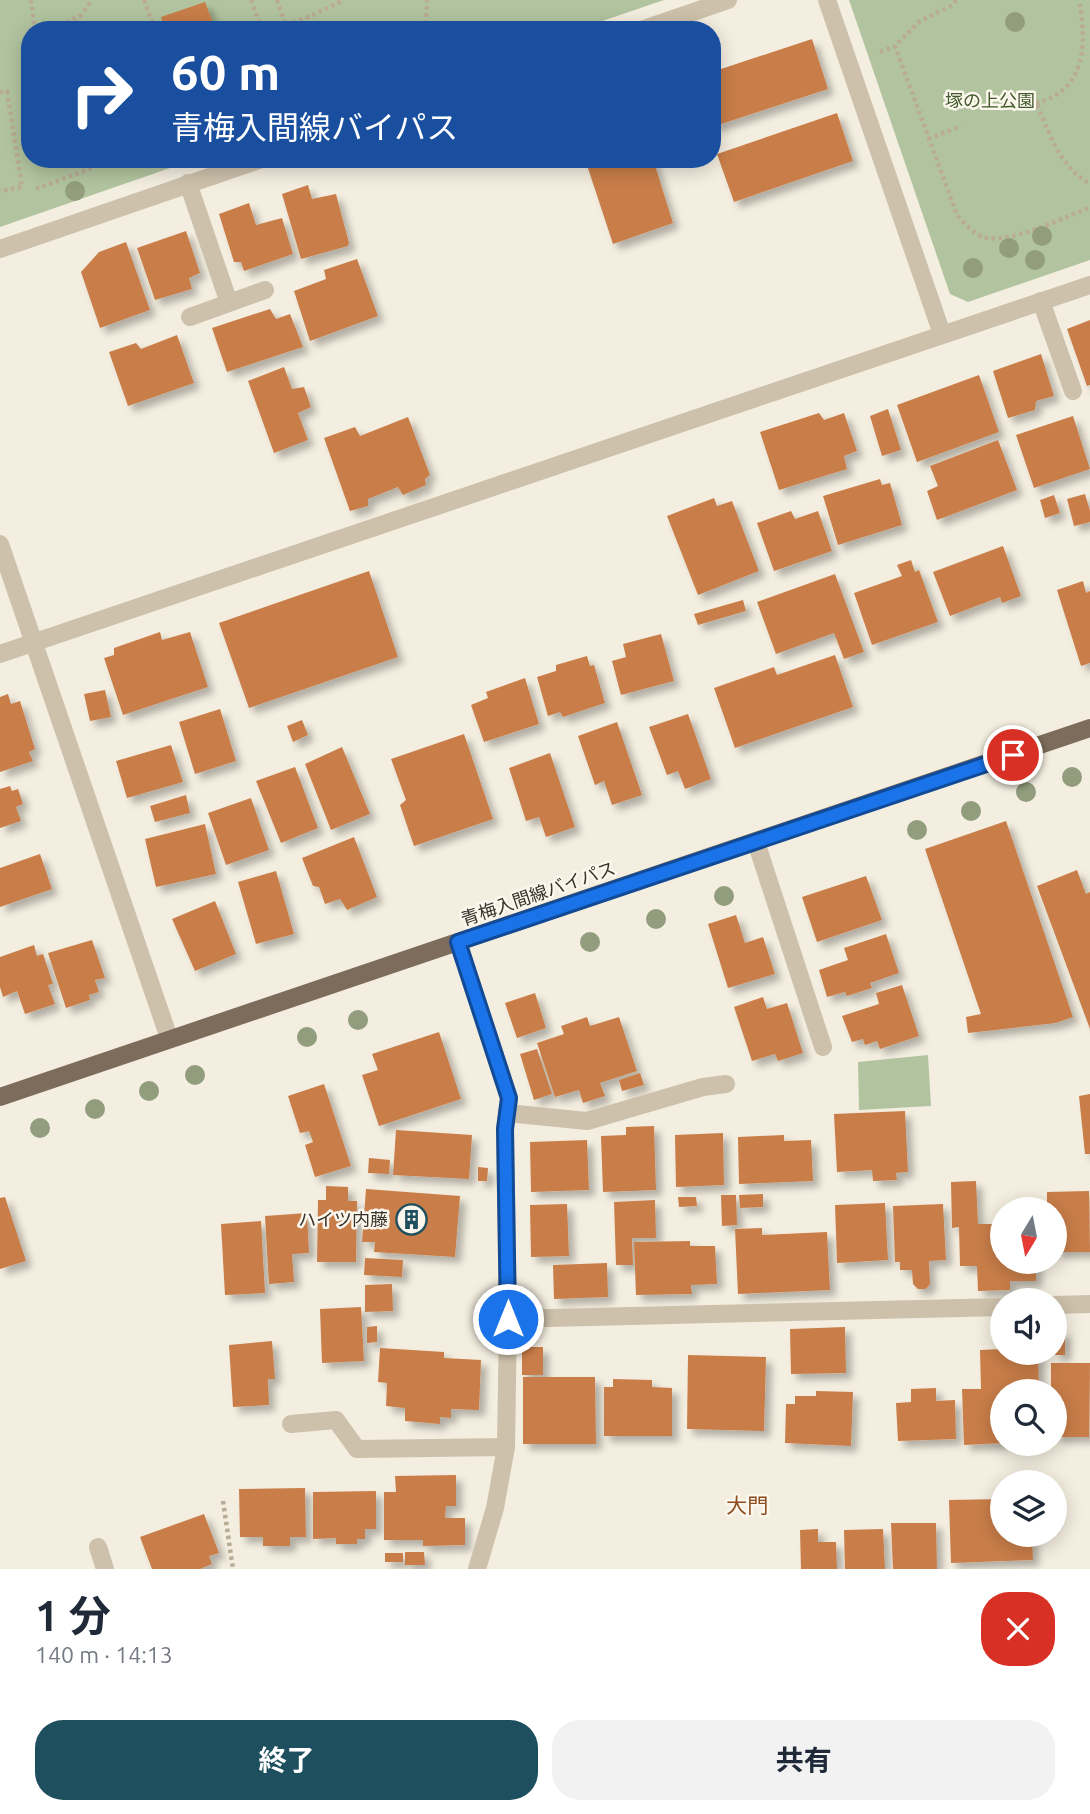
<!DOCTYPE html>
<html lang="ja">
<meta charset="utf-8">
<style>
:root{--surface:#fff;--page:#f2f2f3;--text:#1f2937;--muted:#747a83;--accent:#1e4f5e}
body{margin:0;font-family:Ubuntu,"Noto Sans JP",sans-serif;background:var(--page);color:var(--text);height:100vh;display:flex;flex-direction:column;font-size:26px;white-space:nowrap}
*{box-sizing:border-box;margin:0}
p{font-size:23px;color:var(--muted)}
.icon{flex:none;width:38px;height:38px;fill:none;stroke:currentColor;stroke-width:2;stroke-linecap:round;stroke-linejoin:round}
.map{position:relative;height:1569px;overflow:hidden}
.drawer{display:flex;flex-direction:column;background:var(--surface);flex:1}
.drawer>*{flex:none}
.guide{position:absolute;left:21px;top:21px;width:700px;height:147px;border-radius:28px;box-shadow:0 4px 18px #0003;background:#1a4fa0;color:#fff;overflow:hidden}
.needle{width:46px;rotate:190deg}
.fabs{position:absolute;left:990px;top:1197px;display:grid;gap:14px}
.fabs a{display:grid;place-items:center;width:77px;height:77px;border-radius:50%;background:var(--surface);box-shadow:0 4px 18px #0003;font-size:35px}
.pin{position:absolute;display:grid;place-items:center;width:60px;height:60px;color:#fff;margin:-30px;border:4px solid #fff;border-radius:50%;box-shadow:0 2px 7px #0007}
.me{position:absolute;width:77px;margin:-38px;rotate:0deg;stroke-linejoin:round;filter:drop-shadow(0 0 5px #0008)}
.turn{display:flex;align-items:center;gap:24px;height:147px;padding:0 35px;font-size:32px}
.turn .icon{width:91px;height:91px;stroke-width:2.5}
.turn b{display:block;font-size:49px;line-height:60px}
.round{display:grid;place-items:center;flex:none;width:74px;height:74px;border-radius:28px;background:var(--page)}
.head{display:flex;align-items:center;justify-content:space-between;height:119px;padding:0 35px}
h1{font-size:42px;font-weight:700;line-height:52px}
.primary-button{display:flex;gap:14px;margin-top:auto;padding:14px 35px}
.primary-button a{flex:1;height:80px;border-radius:28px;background:var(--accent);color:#fff;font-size:28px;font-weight:700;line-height:80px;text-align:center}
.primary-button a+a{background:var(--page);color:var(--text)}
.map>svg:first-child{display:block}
</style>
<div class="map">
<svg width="1090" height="1569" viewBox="0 0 1090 1569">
<defs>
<filter id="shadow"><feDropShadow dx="6" dy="6" stdDeviation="3.5" flood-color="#0004"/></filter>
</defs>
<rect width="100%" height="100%" fill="#f4eee0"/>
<path fill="#b2c49f" d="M 0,0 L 664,0 L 576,30 L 30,30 L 30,159 L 196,159 L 0,227 Z
M 849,0 L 1090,0 L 1090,260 L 968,302 L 950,294 Z
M 928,1055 L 931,1106 L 859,1110 L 858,1062 Z"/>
<path fill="#c97e49" filter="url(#shadow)" d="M 205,2 L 213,23 L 194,30 L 165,30 L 161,17 Z
M 812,39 L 828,89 L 712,127 L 712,72 Z
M 837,113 L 853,161 L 734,202 L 717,154 Z
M 585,159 L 653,159 L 673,223 L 613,244 Z
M 308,185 L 312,199 L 336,194 L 349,243 L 348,246 L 301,259 L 282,194 Z
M 249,203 L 256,225 L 282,218 L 293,254 L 244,271 L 241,262 L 234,262 L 219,214 Z
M 186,231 L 200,273 L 189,278 L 192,289 L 155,300 L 137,248 Z
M 126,242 L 150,310 L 100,328 L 81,272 L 99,252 Z
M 357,259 L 378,316 L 310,341 L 294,291 L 326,279 L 324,270 Z
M 270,309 L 276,319 L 290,314 L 303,347 L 227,372 L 212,328 Z
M 1090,320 L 1090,385 L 1087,386 L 1067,329 Z
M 177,335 L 194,383 L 128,406 L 109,352 L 136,343 L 141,349 Z
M 1041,354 L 1054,396 L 1036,401 L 1035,410 L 1008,418 L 993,371 Z
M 284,367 L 292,389 L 304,387 L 311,407 L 298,413 L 308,440 L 274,453 L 248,381 Z
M 979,375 L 999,432 L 917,462 L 897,405 Z
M 888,409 L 901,450 L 882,456 L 870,416 Z
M 819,413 L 824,420 L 844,413 L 857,451 L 844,456 L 847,469 L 779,490 L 760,432 Z
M 1073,416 L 1090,469 L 1034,488 L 1016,435 Z
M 408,417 L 430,475 L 425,479 L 426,485 L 403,495 L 398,487 L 368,499 L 368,506 L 350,511 L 324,438 L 355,427 L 360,436 Z
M 998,440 L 1017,490 L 937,520 L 927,491 L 938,486 L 930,466 Z
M 880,479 L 882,485 L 890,483 L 902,525 L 838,545 L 823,496 Z
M 1085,494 L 1090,511 L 1090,522 L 1074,526 L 1067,499 Z
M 1054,495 L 1060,513 L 1045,518 L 1040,500 Z
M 714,498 L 717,506 L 732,501 L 759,571 L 698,595 L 667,516 Z
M 791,511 L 795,519 L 818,511 L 832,551 L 774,571 L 757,523 Z
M 1003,546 L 1021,596 L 1002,603 L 1000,597 L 950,616 L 933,572 Z
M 911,560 L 915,572 L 919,570 L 938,622 L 872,645 L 854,593 L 902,576 L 897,565 Z
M 369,571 L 398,657 L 249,708 L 219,623 Z
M 835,574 L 864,652 L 844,659 L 834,633 L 776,654 L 757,602 Z
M 1083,581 L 1086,593 L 1090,591 L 1090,663 L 1081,666 L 1057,590 Z
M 743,600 L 746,611 L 698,625 L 694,614 Z
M 160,632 L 162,640 L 190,632 L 208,687 L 123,715 L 104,658 L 114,655 L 114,648 Z
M 661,634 L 674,681 L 621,695 L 612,661 L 626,657 L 623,644 Z
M 835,655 L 853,707 L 735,748 L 714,688 L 774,667 L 777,675 Z
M 587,656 L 590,666 L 594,665 L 605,703 L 563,717 L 560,712 L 548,716 L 537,677 L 556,671 L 556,665 Z
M 525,678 L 539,724 L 484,742 L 471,705 L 488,698 L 486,692 Z
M 105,690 L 111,717 L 90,721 L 84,694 Z
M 8,694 L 11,704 L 20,701 L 35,749 L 29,752 L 33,761 L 0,772 L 0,697 Z
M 220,709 L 236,761 L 195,774 L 179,722 Z
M 688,714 L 711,779 L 685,789 L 678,771 L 667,775 L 649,727 Z
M 302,720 L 308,735 L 293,742 L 287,726 Z
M 617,722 L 642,795 L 612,805 L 604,781 L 595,785 L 578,736 Z
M 464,734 L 493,819 L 414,846 L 400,805 L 406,800 L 391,759 Z
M 171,745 L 183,782 L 127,798 L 116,761 Z
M 342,747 L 370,814 L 331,830 L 305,764 Z
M 550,753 L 575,827 L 546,837 L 539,817 L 526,821 L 509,768 Z
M 295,767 L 318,828 L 281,843 L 256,781 Z
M 10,786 L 12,791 L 18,789 L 23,804 L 16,807 L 21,821 L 0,828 L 0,789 Z
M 186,795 L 190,813 L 155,822 L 150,806 Z
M 251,798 L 269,850 L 226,865 L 208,813 Z
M 1006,821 L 1073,1017 L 1056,1023 L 968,1033 L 966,1017 L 981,1014 L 925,849 Z
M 205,824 L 216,874 L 156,887 L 145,839 Z
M 354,837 L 377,897 L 347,910 L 340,899 L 325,904 L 319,887 L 313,886 L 302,858 Z
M 40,854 L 52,889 L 0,907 L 0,868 Z
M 1077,870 L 1086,894 L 1090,892 L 1090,1029 L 1037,886 Z
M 276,871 L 294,934 L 256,944 L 238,882 Z
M 866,876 L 882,920 L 817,942 L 802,897 Z
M 215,901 L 236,954 L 195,971 L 172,919 Z
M 736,915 L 745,943 L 763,937 L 775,974 L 728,988 L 708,924 Z
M 886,934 L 899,973 L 870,983 L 872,988 L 847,996 L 845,992 L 827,997 L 819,970 L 848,960 L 844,948 Z
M 92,940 L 105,978 L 95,980 L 99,992 L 89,995 L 90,1000 L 66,1008 L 48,953 Z
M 34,945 L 37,956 L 43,954 L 53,984 L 48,985 L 55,1004 L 25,1014 L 17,991 L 3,997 L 0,987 L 0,957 Z
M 902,985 L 919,1036 L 880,1049 L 877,1041 L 865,1045 L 863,1039 L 852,1042 L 842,1016 L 879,1004 L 876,993 Z
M 535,993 L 546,1028 L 517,1038 L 505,1003 Z
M 763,997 L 767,1009 L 787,1003 L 803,1053 L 778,1061 L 775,1054 L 752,1061 L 734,1007 Z
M 587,1017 L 590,1026 L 619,1017 L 637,1071 L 600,1083 L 605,1096 L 583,1103 L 579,1090 L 555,1097 L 537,1043 L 564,1034 L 561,1026 Z
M 439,1032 L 461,1099 L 379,1126 L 362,1075 L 378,1070 L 372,1054 Z
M 537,1049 L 552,1094 L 534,1100 L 520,1054 Z
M 640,1073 L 644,1085 L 622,1091 L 619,1080 Z
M 324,1084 L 351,1166 L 315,1177 L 305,1145 L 313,1142 L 309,1131 L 300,1133 L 288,1096 Z
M 1090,1094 L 1090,1154 L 1085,1154 L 1079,1096 Z
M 905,1111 L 908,1172 L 896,1173 L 897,1180 L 873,1181 L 872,1170 L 837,1172 L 834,1114 Z
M 654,1126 L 656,1190 L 603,1192 L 601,1136 L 626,1135 L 626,1127 Z
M 396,1130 L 472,1135 L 469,1179 L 393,1175 Z
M 723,1133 L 724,1185 L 676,1187 L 675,1135 Z
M 784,1135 L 784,1141 L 811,1140 L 813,1181 L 739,1184 L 738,1137 Z
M 587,1140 L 589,1190 L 531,1192 L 530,1142 Z
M 369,1158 L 390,1160 L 389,1174 L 368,1173 Z
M 478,1167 L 488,1168 L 487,1181 L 478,1181 Z
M 976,1181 L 978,1224 L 1003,1224 L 1003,1262 L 1036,1262 L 1036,1281 L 1010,1281 L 1010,1290 L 978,1291 L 977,1266 L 960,1266 L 959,1227 L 952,1228 L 951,1182 Z
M 326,1186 L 348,1187 L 348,1201 L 357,1201 L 356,1262 L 317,1262 L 318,1200 L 326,1200 Z
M 366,1189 L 460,1196 L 455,1257 L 374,1252 L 375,1242 L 362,1242 Z
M 1089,1191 L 1090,1252 L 1055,1252 L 1055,1209 L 1047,1209 L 1047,1192 Z
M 763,1194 L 763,1207 L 740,1208 L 739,1195 Z
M 721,1195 L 736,1195 L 737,1225 L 722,1226 Z
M 5,1197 L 26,1261 L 0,1269 L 0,1198 Z
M 678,1197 L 696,1197 L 697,1206 L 679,1207 Z
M 655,1200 L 656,1238 L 632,1238 L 633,1265 L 616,1265 L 614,1202 Z
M 885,1203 L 888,1260 L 837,1263 L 835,1205 Z
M 567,1204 L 569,1256 L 531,1257 L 530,1205 Z
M 943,1204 L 946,1260 L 929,1261 L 930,1284 L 926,1289 L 918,1289 L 913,1284 L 912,1270 L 900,1270 L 900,1262 L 895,1262 L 893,1206 Z
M 307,1213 L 309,1253 L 292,1254 L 294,1282 L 269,1284 L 265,1216 Z
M 261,1221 L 265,1293 L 225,1295 L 221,1224 Z
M 762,1228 L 762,1235 L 827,1232 L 830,1290 L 738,1294 L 735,1229 Z
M 690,1241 L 690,1246 L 715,1246 L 717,1284 L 691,1285 L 692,1294 L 636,1295 L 634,1242 Z
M 365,1258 L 403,1260 L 402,1277 L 364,1275 Z
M 607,1263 L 608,1297 L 554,1299 L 553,1265 Z
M 392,1284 L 393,1311 L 365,1312 L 365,1285 Z
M 361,1307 L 364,1361 L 322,1363 L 320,1309 Z
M 377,1326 L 377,1342 L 367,1343 L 367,1327 Z
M 845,1327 L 846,1373 L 791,1374 L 790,1329 Z
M 1055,1331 L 1065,1331 L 1065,1355 L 1055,1355 Z
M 272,1341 L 275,1379 L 268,1379 L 269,1405 L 233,1407 L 229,1345 Z
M 522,1347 L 543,1347 L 543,1375 L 522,1375 Z
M 380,1348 L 444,1352 L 444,1358 L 481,1360 L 479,1410 L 451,1409 L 451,1418 L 440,1417 L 440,1424 L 405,1421 L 405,1408 L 386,1406 L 387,1383 L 378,1382 Z
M 1003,1349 L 1003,1353 L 1038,1353 L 1039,1391 L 1003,1391 L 1003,1443 L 964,1445 L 962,1389 L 981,1389 L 980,1350 Z
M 688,1355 L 766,1357 L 764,1431 L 687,1429 Z
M 1051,1363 L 1090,1363 L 1089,1437 L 1055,1437 L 1055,1391 L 1051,1391 Z
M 523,1377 L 595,1377 L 596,1444 L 523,1444 Z
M 613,1379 L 652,1380 L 652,1387 L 672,1388 L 672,1436 L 604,1436 L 604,1387 L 613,1387 Z
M 936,1388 L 936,1401 L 955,1400 L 956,1439 L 898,1441 L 896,1403 L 911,1402 L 911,1389 Z
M 816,1391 L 853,1392 L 851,1446 L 785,1443 L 786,1404 L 795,1404 L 795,1396 L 816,1396 Z
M 456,1475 L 456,1506 L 446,1506 L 445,1518 L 465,1518 L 465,1545 L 423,1546 L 423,1540 L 384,1540 L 384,1492 L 396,1492 L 395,1476 Z
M 305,1488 L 306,1537 L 290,1537 L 290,1546 L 263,1546 L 263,1537 L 240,1537 L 239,1489 Z
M 376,1491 L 376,1529 L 365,1529 L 365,1539 L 357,1539 L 357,1544 L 336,1544 L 336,1538 L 313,1539 L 313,1492 Z
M 1003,1499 L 1003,1535 L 1032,1535 L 1033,1560 L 951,1563 L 949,1500 Z
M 204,1514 L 219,1553 L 209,1556 L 212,1564 L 200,1569 L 152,1569 L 140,1537 Z
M 891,1523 L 936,1523 L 937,1569 L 893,1569 Z
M 818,1529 L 818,1542 L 836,1542 L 837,1569 L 801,1569 L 800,1530 Z
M 883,1529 L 885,1569 L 845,1569 L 844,1530 Z
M 405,1552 L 424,1552 L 425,1565 L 405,1565 Z
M 385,1553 L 403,1553 L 403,1562 L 385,1562 Z"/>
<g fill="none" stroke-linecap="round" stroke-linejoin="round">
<path stroke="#b9ab95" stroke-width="4.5" stroke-dasharray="3.5 3.5" stroke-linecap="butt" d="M 31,0 L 35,30
M 144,0 L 155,30
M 251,0 L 262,30
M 277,0 L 287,30
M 956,0 L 953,5 L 920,21 L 895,46 L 957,215 C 964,223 972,233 983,237 C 1010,245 1063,217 1090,208
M 46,27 L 59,26 L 81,15
M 75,30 L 81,15 L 92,0
M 273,30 L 311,16 L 344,0
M 423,30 L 426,23 L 427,0
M 880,52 L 895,46
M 0,92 L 7,91 L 22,187 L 0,191
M 1037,105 C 1051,136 1059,166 1090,184
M 1015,106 C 1080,103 1090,57 1079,0
M 928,139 L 961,126
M 102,159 L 103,164 L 117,159
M 36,189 L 103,164
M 223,1501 L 233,1569"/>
<path stroke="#cdc1ab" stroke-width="18" d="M 188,183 L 229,303
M 1041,301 L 1073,391
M 190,317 L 265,290
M 756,842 L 823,1047
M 507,1113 L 587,1121 L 703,1087 L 726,1084
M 1055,1305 L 1090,1304
M 508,1319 L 1003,1307
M 291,1424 L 336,1420 L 357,1449 L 506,1447
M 98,1547 L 105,1569"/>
<path stroke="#cdc1ab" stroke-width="18" d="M 827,0 L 942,334
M 641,30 L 728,0
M 0,249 L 262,159
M 0,654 L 1090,285
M 458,942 L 509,1098 L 505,1129 L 508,1319 L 506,1447 L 495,1508 L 477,1569"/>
<path stroke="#cdc1ab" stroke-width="18" d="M 0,544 L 169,1038"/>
<path stroke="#7d6c5b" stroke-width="18" d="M 0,1097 L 1090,728"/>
</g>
<g fill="#929d7e">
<circle cx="1015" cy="22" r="10"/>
<circle cx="75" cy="191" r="10"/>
<circle cx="1042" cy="236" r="10"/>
<circle cx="1009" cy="248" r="10"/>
<circle cx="1035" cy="260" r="10"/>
<circle cx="973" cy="268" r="10"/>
<circle cx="1072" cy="777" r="10"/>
<circle cx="1026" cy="792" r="10"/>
<circle cx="971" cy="811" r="10"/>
<circle cx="917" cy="830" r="10"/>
<circle cx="724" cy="896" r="10"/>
<circle cx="656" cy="919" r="10"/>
<circle cx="590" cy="942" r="10"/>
<circle cx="358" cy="1020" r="10"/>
<circle cx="307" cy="1037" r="10"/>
<circle cx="195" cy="1075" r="10"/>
<circle cx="149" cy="1091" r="10"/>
<circle cx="95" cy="1109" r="10"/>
<circle cx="40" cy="1128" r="10"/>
</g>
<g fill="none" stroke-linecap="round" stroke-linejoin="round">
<defs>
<path id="route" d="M 508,1319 L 505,1129 L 509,1098 L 458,942 L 1013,755"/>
</defs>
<use href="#route" stroke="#114b97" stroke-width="18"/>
<use href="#route" stroke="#1a73e8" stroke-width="12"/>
</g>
<defs>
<symbol id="building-ring" viewBox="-11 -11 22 22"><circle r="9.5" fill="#fbf7ed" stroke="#1e4f5e" stroke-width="1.5"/><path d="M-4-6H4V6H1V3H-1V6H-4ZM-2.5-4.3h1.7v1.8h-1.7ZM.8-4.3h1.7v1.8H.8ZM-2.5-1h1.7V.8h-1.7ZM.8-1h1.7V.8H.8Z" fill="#1e4f5e"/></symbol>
</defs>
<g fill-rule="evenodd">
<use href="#building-ring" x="394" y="1202" width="35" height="35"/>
</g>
<g text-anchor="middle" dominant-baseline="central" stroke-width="5" stroke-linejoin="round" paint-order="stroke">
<g font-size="18" fill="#425a2d" stroke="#fbf7ed">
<text x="990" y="100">塚の上公園</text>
</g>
<g font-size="18" fill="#3b332b" stroke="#fbf7ed">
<text transform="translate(538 893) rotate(-19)">青梅入間線バイパス</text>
</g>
<g font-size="18" fill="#3b332b" stroke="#fbf7ed" text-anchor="end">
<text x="388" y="1219">ハイツ内藤</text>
</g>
<g font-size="21" fill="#8d4d21" stroke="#fbf7ed">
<text x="747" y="1505">大門</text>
</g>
</g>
</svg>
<div class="fabs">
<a><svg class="needle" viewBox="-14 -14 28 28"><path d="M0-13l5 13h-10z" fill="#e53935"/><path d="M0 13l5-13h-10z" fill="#747a83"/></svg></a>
<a><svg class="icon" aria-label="sound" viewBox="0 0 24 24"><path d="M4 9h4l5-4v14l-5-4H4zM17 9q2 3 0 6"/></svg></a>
<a><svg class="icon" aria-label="search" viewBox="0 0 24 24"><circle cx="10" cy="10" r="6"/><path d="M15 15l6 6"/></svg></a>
<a><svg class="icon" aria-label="layers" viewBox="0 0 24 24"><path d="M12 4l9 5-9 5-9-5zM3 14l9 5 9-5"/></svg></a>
</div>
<div class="pin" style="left:1013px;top:755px;background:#d93025"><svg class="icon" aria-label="arrive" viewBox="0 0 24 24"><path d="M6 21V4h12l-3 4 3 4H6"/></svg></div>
<svg class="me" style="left:508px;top:1319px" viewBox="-20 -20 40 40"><circle r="17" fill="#1a73e8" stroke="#fff" stroke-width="3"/><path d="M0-11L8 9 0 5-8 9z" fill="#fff"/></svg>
<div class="guide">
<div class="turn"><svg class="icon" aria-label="right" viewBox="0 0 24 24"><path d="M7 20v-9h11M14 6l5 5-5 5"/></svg><div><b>60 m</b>青梅入間線バイパス</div></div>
</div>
</div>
<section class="drawer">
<div class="head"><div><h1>1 分</h1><p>140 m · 14:13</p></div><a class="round" style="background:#d93025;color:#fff"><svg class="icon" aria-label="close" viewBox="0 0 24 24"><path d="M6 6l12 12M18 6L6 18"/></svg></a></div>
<div class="primary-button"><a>終了</a><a>共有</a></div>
</section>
